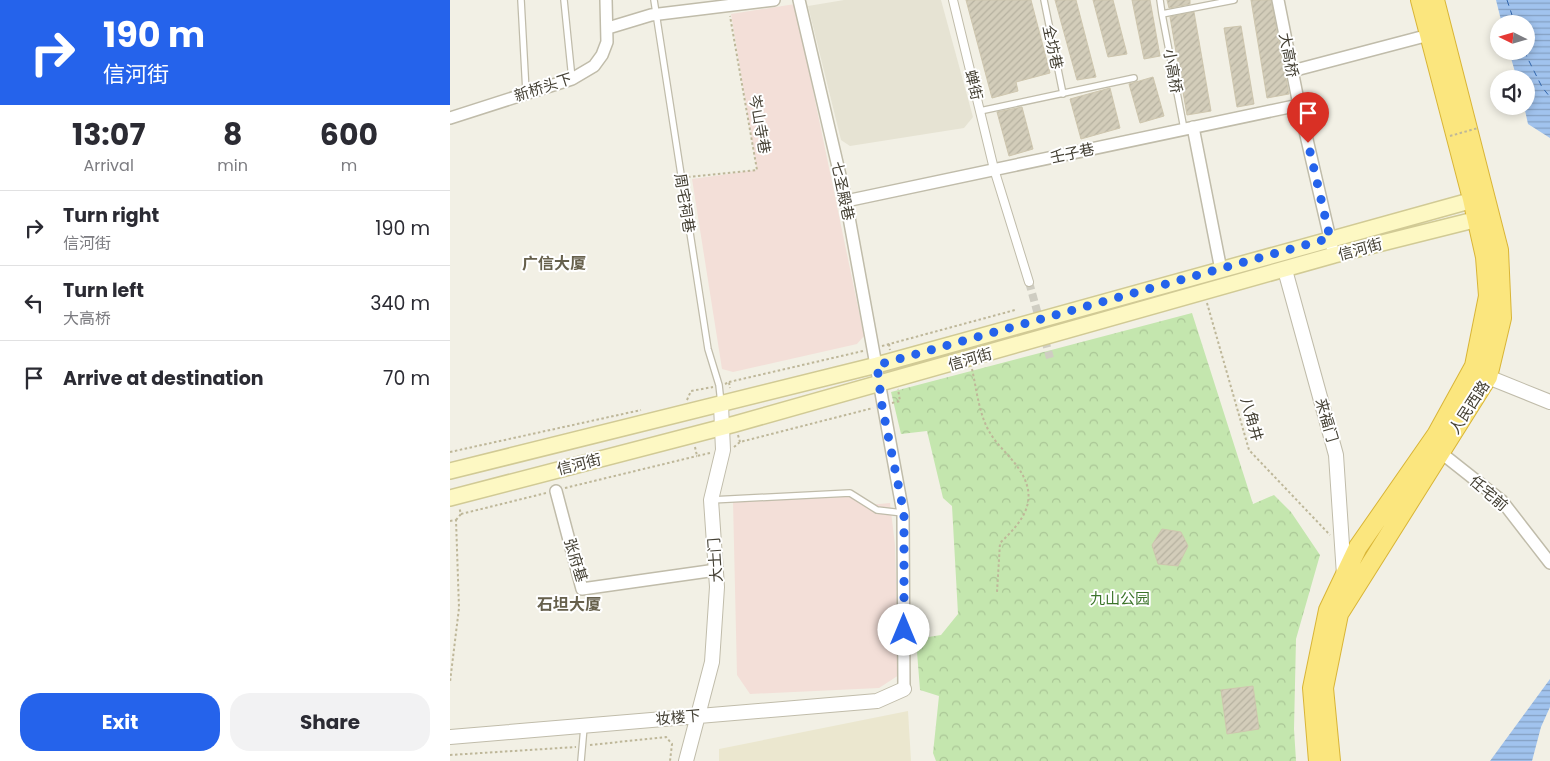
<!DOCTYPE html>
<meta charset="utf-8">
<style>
:root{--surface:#fff;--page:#f2f2f3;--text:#2b2b33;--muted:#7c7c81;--line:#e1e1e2;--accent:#2563eb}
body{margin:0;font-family:Poppins,"Noto Sans SC",sans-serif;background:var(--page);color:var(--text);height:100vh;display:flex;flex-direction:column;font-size:19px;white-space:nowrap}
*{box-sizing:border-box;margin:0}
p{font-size:16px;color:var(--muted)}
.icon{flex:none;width:28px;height:28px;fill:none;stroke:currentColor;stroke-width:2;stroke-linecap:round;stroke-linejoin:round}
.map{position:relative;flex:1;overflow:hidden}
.sheet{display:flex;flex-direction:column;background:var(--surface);width:450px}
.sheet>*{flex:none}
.hud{background:#2563eb;color:#fff;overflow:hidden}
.needle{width:32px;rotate:275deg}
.controls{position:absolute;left:1040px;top:15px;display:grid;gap:10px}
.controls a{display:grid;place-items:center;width:45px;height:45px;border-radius:50%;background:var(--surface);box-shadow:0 2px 8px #0003;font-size:25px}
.pin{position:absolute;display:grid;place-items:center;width:42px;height:42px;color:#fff;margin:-51px -21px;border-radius:50% 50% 50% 0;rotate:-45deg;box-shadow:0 0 5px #0007}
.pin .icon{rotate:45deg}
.me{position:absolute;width:55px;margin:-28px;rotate:0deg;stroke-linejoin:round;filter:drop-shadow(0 0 4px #0008)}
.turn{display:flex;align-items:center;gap:18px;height:105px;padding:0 20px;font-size:22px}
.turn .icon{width:65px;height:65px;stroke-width:2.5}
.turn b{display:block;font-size:35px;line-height:42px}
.eta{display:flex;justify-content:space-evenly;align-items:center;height:85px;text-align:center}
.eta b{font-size:30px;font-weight:700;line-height:35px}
.cta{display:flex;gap:10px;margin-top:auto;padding:10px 20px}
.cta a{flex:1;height:58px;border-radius:20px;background:var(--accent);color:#fff;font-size:20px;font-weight:700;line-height:58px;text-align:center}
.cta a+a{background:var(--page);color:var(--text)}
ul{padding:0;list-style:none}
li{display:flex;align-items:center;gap:15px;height:75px;padding:0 20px;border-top:1px solid var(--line)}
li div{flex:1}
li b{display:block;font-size:19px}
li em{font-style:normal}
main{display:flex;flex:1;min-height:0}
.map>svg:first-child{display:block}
</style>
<main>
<section class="sheet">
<div class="hud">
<div class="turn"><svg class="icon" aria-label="right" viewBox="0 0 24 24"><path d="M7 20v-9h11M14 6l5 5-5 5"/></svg><div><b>190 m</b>信河街</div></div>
</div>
<div class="eta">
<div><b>13:07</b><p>Arrival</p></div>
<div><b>8</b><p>min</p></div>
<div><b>600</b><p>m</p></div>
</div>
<ul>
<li><svg class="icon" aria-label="right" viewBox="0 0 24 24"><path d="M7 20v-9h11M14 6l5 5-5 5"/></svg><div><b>Turn right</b><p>信河街</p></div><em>190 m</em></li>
<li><svg class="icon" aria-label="left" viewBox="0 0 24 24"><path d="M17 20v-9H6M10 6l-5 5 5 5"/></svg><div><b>Turn left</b><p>大高桥</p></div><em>340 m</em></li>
<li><svg class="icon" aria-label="arrive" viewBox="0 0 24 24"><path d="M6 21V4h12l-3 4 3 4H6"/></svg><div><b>Arrive at destination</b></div><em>70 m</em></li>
</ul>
<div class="cta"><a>Exit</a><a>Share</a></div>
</section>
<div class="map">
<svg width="1100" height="761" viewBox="0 0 1100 761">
<defs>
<pattern id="park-crowns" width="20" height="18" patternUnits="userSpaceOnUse" patternTransform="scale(1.25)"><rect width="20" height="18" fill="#c4e6ae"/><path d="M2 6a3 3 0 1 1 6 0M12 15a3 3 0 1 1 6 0" fill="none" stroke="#aac696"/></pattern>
<pattern id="water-rules" width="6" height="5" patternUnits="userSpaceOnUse" patternTransform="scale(1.25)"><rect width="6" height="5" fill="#a1c3ee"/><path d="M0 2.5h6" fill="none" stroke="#85a0c2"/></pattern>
<pattern id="building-hatch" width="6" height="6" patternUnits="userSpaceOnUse" patternTransform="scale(1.25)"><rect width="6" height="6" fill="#d3cdba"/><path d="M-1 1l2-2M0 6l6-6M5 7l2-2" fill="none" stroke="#b6b1a0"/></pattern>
</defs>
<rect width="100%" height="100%" fill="#f2f0e5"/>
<path fill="#e6e3d3" d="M 394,0 L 491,0 L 523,117 L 514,128 L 400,146 L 391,140 L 358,6 Z"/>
<path fill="#ebe7cf" d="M 458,711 L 461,761 L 269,761 L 269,749 Z"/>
<path fill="#f3dfd8" d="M 345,4 L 414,336 L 407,344 L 283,372 L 272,369 L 242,179 L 307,170 L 281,14 Z
M 411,496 L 418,505 L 440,503 L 445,545 L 449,675 L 429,688 L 300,694 L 287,675 L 283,501 Z"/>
<path fill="url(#park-crowns)" d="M 742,313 L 803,504 L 824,495 L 841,512 L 870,555 L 846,639 L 844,729 L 846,761 L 486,761 L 483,753 L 489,696 L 470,690 L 466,639 L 491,635 L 508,614 L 502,506 L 493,498 L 477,431 L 451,434 L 441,392 Z"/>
<path fill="url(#water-rules)" d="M 1046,0 L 1100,0 L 1100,138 L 1078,124 L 1074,106 L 1076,106 L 1076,79 L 1067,79 L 1059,51 L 1076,51 L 1076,24 L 1052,24 Z
M 1100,679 L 1100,707 L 1091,727 L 1082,761 L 1040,761 Z"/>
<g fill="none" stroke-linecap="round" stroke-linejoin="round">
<path stroke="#3166ad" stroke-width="1" stroke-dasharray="6 5" stroke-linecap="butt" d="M 1057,0 L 1065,24
M 1074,51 L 1092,87 L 1100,97"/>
</g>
<path fill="url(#building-hatch)" stroke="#cec6ae" d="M 516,0 L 581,0 L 600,73 L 566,82 L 568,91 L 542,98 Z
M 605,0 L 626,0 L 646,77 L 627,80 Z
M 643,0 L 663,0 L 677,54 L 658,57 Z
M 682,0 L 700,0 L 710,56 L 694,59 Z
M 717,0 L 740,0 L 740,4 L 719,8 Z
M 801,0 L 821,0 L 839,94 L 817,98 Z
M 744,12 L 761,111 L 737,115 L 720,17 Z
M 791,26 L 804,104 L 787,107 L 774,28 Z
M 703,77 L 714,116 L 690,123 L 679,84 Z
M 660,88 L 670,128 L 631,139 L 620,99 Z
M 572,107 L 583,149 L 559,156 L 547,112 Z
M 712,529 L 731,532 L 738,546 L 728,566 L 708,564 L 702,545 Z
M 803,686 L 809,729 L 777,734 L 771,690 Z"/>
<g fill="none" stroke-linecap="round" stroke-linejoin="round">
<path stroke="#cfcdc2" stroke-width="8" stroke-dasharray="8 4" stroke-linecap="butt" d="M 579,282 L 600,358"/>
<defs>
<path id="service" d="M 71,0 L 76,92
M 114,0 L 122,79
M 204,0 L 258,349 L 269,385 L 271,403
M 594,0 L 613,94
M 710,0 L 712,14
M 530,111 L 684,78
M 734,129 L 712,14 L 784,0
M 261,500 L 400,493 L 427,510 L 453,513
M 131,761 L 134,727"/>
<path id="pedestrian" d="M 503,0 L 544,169 L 579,282"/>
<path id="minor" d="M 349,0 L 396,201 L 453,513 L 454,689
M 828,0 L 849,105 L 882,247
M 158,28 L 201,15 L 324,0
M 842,71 L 979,35
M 0,118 L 122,79 L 144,66 L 152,55 L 157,42 L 156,0
M 743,127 L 771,270
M 396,201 L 849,105
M 990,452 L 1052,501 L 1100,563
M 106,491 L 132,589 L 266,570"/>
<path id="tertiary" d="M 835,270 L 886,455 L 894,575
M 1031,371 L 1038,377 L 1100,402
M 0,737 L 427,701 L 454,689
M 236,761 L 262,662 L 267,587 L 261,500 L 273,450 L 271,405"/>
<path id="secondary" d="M 0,471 L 427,365 L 1034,197
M 0,498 L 285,424 L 884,255 L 1036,217"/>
<path id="trunk" d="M 868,761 L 862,688 L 878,610 L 908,547 L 986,435 L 1024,366 L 1038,296 L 1035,257 L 1022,199 L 970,0
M 881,761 L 874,688 L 889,614 L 1038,377 L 1052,318 L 1049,250 L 985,0"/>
</defs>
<use href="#service" stroke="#c0bcaa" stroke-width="8"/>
<use href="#pedestrian" stroke="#c0bcaa" stroke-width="10"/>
<use href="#minor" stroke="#c0bcaa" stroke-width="14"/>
<use href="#tertiary" stroke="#c0bcaa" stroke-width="16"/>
<use href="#secondary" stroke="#d1ca95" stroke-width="18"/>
<use href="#trunk" stroke="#d9b537" stroke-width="20"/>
<path stroke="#beb799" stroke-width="2" stroke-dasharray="2.5 2.5" stroke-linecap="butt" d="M 238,177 L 307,170 L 280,16
M 757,303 L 799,450 L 880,535
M 439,344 L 440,350
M 432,346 L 565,310
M 522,369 C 527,391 529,417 542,436 C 550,448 561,457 569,469 C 590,500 573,521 550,543 L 547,592
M 279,382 L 413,351
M 275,384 L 279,382 L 280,388
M 237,400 L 241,391 L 263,387
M 442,403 L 450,401 L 448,389
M 288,435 L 290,442
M 245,447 L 247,456 L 260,453
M 284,447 L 290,442 L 423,408
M 0,452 L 191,410
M 115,488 L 247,456
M 11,514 L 96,493
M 6,520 L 11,514 L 9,507
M 0,521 L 6,520 L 9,608 L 0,682
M 140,745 L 216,737 L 222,744 L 220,761
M 0,755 L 126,747"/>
<use href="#service" stroke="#fff" stroke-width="5.5"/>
<use href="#pedestrian" stroke="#fff" stroke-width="8"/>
<use href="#minor" stroke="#fff" stroke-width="11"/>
<use href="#tertiary" stroke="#fff" stroke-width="14"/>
<use href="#secondary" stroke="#fdf8c3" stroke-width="15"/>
<use href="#trunk" stroke="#fbe67e" stroke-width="18"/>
<path stroke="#beb799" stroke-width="2" stroke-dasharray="2.5 2.5" stroke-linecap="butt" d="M 1000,136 L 1028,128"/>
</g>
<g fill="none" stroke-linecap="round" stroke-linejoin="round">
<path stroke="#2563eb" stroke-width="9" stroke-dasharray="0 16.2" d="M 454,630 L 454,513 L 432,406 L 427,365 L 880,238 L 858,143"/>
</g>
<g text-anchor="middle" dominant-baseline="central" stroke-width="4" stroke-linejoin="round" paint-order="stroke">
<g font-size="15" fill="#444034" stroke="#fff">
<text transform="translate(603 47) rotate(78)">全坊巷</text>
<text transform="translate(839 55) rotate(79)">大高桥</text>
<text transform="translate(723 71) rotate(80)">小高桥</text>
<text transform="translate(524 85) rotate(77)">蝉街</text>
<text transform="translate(93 87) rotate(-18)">新桥头下</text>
<text transform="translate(310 124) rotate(80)">岑山寺巷</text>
<text transform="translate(622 153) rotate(-12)">壬子巷</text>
<text transform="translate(393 191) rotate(78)">七圣殿巷</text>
<text transform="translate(235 203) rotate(81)">周宅祠巷</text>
<text transform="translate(910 249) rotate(-15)">信河街</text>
<text transform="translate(520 359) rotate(-16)">信河街</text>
<text transform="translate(1019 407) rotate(-57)">人民西路</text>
<text transform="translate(802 419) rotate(74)">八角井</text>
<text transform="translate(877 420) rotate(74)">来福门</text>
<text transform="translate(129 464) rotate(-14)">信河街</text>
<text transform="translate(1039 493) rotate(41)">任宅前</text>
<text transform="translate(126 560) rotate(73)">张府基</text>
<text transform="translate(265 560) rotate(-94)">大士门</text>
<text transform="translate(228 717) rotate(-5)">妆楼下</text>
</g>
<g font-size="15" fill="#3b742a" stroke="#fff">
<text x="670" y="598">九山公园</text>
</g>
<g font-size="16" font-weight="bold" fill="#66604c" stroke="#fff">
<text x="104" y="263">广信大厦</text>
<text x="119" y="604">石坦大厦</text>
</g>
</g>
</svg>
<div class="controls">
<a><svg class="needle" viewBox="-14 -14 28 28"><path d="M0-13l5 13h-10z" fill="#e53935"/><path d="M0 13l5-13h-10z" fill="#7c7c81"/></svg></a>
<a><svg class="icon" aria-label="sound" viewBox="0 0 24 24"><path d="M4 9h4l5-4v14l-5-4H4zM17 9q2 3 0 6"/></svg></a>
</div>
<div class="pin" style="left:858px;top:143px;background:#d93025"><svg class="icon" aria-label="arrive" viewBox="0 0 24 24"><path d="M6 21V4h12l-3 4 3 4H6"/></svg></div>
<svg class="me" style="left:454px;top:630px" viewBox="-20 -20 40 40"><circle r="19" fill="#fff"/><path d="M0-13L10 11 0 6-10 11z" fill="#2563eb"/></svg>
</div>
</main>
